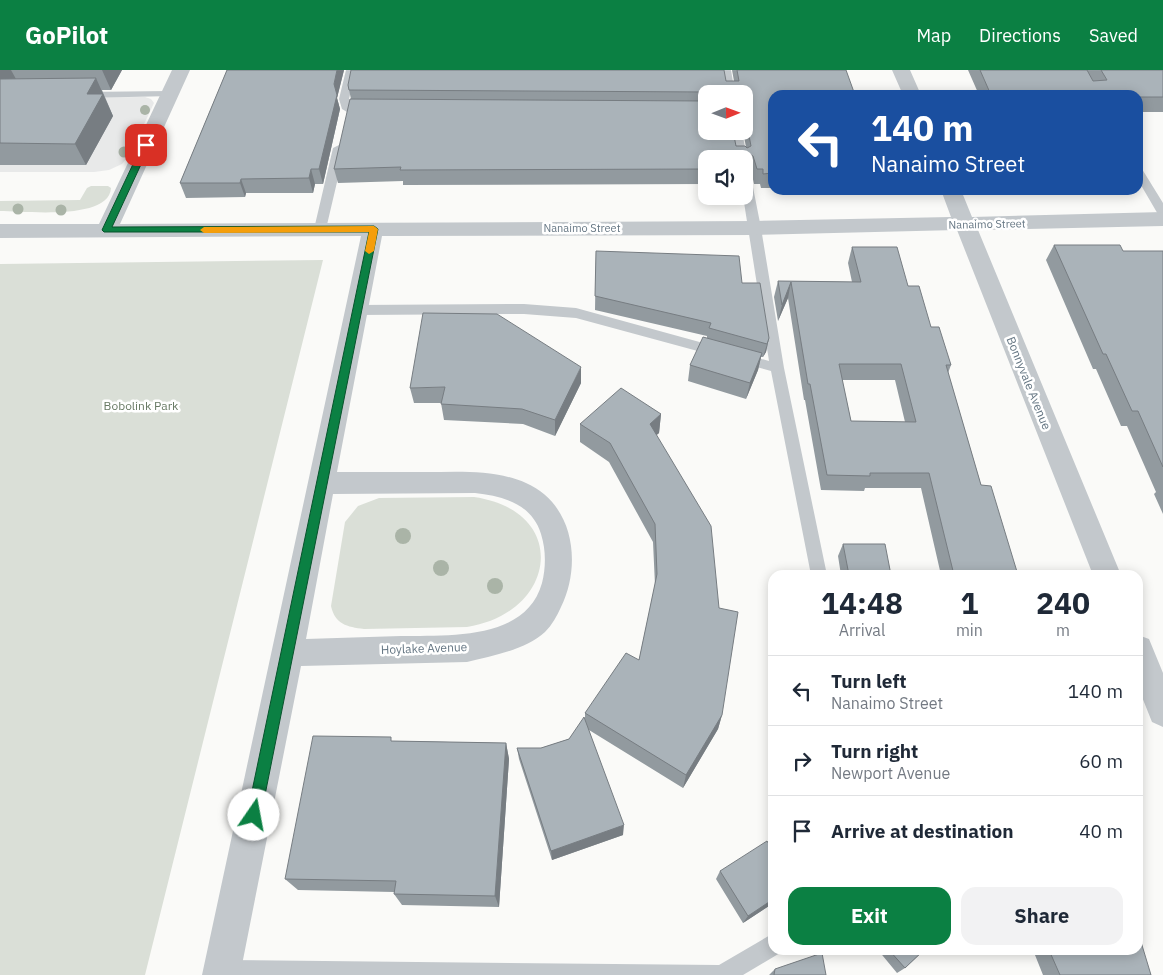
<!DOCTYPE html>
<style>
:root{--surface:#fff;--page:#f2f2f3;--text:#1f2937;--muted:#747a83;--line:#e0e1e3;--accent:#0b8043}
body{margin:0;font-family:"IBM Plex Sans",sans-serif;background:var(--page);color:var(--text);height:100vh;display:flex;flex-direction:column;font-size:19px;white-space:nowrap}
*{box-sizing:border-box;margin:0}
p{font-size:16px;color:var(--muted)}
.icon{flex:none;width:28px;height:28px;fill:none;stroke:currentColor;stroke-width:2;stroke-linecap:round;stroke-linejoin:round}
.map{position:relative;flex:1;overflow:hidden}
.drawer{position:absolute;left:768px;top:500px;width:375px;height:385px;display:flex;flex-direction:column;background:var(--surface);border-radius:15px;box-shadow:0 2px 12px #0003}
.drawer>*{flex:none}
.guide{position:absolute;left:768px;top:20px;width:375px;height:105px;border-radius:15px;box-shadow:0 2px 12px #0003;background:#1a4fa0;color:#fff;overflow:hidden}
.needle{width:32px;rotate:89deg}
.tools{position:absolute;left:698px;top:15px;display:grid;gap:10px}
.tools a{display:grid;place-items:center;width:55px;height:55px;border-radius:10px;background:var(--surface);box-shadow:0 2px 12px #0003;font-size:25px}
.pin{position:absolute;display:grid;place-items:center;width:42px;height:42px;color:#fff;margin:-21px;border-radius:10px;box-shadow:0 2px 8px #0006}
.me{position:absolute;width:55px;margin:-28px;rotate:12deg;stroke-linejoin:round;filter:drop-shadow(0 0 4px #0008)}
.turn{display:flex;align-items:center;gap:18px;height:105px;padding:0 20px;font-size:22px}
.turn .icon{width:65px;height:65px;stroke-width:2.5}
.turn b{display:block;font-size:35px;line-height:42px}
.eta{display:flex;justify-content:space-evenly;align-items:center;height:85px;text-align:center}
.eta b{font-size:30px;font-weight:800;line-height:35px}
.action{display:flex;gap:10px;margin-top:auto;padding:10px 20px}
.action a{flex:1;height:58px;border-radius:15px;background:var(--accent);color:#fff;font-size:20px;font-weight:800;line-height:58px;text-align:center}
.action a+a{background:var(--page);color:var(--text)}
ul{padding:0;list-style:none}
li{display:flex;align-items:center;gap:15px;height:70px;padding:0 20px;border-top:1px solid var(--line)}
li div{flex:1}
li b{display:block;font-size:19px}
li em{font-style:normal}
header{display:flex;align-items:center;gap:30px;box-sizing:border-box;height:70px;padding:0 25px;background:var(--accent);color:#fff}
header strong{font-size:24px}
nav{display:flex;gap:28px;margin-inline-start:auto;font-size:18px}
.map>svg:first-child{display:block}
</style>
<header>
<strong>GoPilot</strong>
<nav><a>Map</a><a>Directions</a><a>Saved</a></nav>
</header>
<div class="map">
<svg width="1163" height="905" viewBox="0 0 1163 905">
<rect width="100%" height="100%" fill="#fafaf8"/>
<path fill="#e8e9e9" d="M 145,27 L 151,29 L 154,33 L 130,84 L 122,94 L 109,100 L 94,102 L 0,102 L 0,28 Z"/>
<path fill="#dadfd7" d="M 91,116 L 108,116 L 111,118 C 109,151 24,141 0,141 L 0,131 L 80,130 L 87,118 Z
M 323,190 L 145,905 L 0,905 L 0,194 Z
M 474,427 C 571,441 557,543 467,557 L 364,559 C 347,557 335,554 331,536 L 345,452 L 358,436 L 379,428 Z"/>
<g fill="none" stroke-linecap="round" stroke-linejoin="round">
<path fill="#c3c8cc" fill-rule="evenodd" d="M 346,0 L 356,0 L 349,29 L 351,36 L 374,37 L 375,39 L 374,41 L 347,42 L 342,39 L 339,29 Z
M 721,0 L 731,0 L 735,24 L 725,24 Z
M 169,21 L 173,22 L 174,24 L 173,26 L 83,28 L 78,25 L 83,22 Z
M 730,61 L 742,61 L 747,89 L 745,91 L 744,89 L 735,89 Z
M 339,75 L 345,78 L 326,159 L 320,163 L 314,159 L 333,78 Z
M 1138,97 L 1142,99 L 1163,133 L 1163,147 L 1159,146 L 1138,110 Z
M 744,99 L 750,102 L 761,158 L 784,298 L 827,505 L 811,505 L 771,301 L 576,248 L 524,244 L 357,245 L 352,243 L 350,240 L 352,237 L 357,235 L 524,234 L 576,238 L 769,291 L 743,126 Z
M 772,864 L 772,880 L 781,880 L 780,883 L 743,905 L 213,905 L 211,901 L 214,893 L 222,890 L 719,895 Z"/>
<path fill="#c3c8cc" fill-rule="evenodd" d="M 172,0 L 190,0 L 120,154 L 755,151 L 951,147 L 941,120 L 961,120 L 972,147 L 1163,142 L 1163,156 L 978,160 L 1121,505 L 1093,505 L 957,160 L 755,165 L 382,166 L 337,402 C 367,402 396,402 425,402 C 459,402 494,399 526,413 C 574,434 582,494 561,537 C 557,546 552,555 545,562 C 525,580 492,586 467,592 L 301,596 L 240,905 L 202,905 L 361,166 L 0,168 L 0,154 L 99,154 ZM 475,423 C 503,426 532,434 541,464 C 546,480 546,497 542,513 C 526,571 448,565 401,566 C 369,567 337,568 306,569 L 333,424 Z
M 892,0 L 910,0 L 921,25 L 903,25 Z
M 1138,565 L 1149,569 L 1163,603 L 1163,657 L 1152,652 L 1138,617 Z"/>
</g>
<g fill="#aab4a7">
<circle cx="145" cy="40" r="5"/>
<circle cx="133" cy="60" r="5"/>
<circle cx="124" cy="82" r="5.5"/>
<circle cx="18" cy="139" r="5.5"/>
<circle cx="61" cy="140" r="5.5"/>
<circle cx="403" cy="466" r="8"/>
<circle cx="441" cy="498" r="8"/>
<circle cx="495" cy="516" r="8"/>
</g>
<path fill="#929a9f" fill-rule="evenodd" d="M 0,0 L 122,0 L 111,20 L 102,20 L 113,46 L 86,95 L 0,95 Z
M 227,0 L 344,0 L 337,28 L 340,39 L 323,114 L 315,114 L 313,123 L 246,123 L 245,127 L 186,128 L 180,113 Z
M 732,0 L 846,0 L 772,25 L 772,118 L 761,118 L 760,114 L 754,114 L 751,100 L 744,97 L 744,101 L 744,89 L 706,89 L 706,114 L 403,115 L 403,111 L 338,113 L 334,99 L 351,29 L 348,15 L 734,11 ZM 706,24 L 744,24 L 743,61 L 746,77 L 736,76 L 706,61 Z
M 968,0 L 1163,0 L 1163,42 L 1138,42 L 1138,25 L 979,25 Z
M 825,120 L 879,120 L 878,124 L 826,124 Z
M 1054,175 L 1123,181 L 1163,181 L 1163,444 L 1154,424 L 1156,422 L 1127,356 L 1121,356 L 1096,299 L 1093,299 L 1046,190 Z
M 852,177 L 908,216 L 931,257 L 951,295 L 948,303 L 981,415 L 1018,505 L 941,505 L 921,418 L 865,418 L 864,421 L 821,420 L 805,330 L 804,330 L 788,228 L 778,251 L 774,227 L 778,211 L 852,212 L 848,193 ZM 842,310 L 895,310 L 905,352 L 851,351 Z
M 596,181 L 742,213 L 769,268 L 766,282 L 763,287 L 761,287 L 758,300 L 746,329 L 688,311 L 690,295 L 707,268 L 707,266 L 595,240 Z
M 581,313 L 555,366 L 523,354 L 444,350 L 441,333 L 414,333 L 410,318 Z
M 661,344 L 659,363 L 656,365 L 722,645 L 718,659 L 683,718 L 589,660 L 623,765 L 552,790 L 519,689 L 517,678 L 541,678 L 569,669 L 585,649 L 585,643 L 639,590 L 655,515 L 653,472 L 609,392 L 580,372 L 580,354 Z
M 843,474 L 891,505 L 841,505 L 838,486 Z
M 393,671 L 506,673 L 509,689 L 499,837 L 402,835 L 394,824 L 394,822 L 298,820 L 285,809 Z
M 772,723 L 772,734 L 768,731 Z
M 772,779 L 772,834 L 743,853 L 716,809 L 720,801 Z
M 878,880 L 924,880 L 905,898 L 897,903 Z
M 1033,880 L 1138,880 L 1151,905 L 1043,905 Z
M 775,899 L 826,905 L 769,905 Z"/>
<path fill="#777d82" d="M 0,0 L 11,0 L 16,9 L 7,21 L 0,23 Z
M 102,0 L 122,0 L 111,20 Z
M 337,0 L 344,0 L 337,28 L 340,39 L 323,114 L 319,99 L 334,14 Z
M 96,8 L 113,46 L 86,95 L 75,74 L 87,24 Z
M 311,99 L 315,114 L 313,123 L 309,108 Z
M 241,109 L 246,123 L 245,127 L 240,113 Z
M 791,212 L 788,228 L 778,251 L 782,235 Z
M 769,268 L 766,282 L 763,287 L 767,274 Z
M 762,283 L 758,300 L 746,329 L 750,313 Z
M 581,297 L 581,313 L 555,366 L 555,350 Z
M 661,344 L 659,363 L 648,373 L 650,354 Z
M 722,645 L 718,659 L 683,718 L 686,705 Z
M 506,673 L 509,689 L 499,837 L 495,826 Z
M 624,755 L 623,765 L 552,790 L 551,781 Z
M 772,830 L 772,834 L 743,853 L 748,846 Z"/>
<path fill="#aab3b9" stroke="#777d82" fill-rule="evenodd" d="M 227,0 L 337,0 L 334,14 L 337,25 L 319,99 L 311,99 L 309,108 L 241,109 L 240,113 L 180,113 Z
M 351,0 L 724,0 L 726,11 L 739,11 L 737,0 L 846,0 L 855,25 L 772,25 L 772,103 L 763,104 L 763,99 L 757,99 L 753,86 L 746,83 L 744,99 L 744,89 L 706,89 L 706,99 L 400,100 L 401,97 L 334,99 L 350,29 L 706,31 L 706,61 L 733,61 L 736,76 L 745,76 L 747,78 L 751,76 L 745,45 L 744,45 L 744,24 L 708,24 L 708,22 L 349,20 L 348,15 Z
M 980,0 L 1087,0 L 1093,11 L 1107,10 L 1101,0 L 1163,0 L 1163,27 L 1138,27 L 1138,25 L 991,25 Z
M 96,8 L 87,24 L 103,24 L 75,74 L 0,73 L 0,9 Z
M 1054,175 L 1120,175 L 1123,181 L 1163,181 L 1163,397 L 1138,341 L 1132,341 L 1106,284 L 1103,284 Z
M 852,177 L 897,177 L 908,216 L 919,216 L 931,257 L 939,257 L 951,295 L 946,295 L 981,415 L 991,416 L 1018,505 L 954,505 L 929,403 L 870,403 L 870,406 L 827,405 L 810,314 L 808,314 L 791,212 L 782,235 L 778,211 L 861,212 ZM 839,294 L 901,294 L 916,352 L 851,351 Z
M 596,181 L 739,186 L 742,213 L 760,213 L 769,268 L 767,274 L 709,258 L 711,253 L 595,226 Z
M 423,243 L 497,244 L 581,297 L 555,350 L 522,339 L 441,334 L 445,317 L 410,318 Z
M 703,267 L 762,283 L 750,313 L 690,295 Z
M 621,318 L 661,344 L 650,354 L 711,456 L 719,538 L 738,542 L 722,645 L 686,705 L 585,643 L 626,583 L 639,590 L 657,504 L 655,454 L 610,373 L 580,354 Z
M 843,474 L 885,474 L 891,505 L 849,505 Z
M 584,647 L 624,755 L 551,781 L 517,678 L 541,678 L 569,669 Z
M 313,666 L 391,667 L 391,671 L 506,673 L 495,826 L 394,824 L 396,811 L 285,809 Z
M 767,771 L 772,779 L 772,830 L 748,846 L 720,801 Z
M 1138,862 L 1151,905 L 1060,905 L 1049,880 L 1138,880 Z
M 889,880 L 924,880 L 905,898 Z
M 822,883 L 826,905 L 774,905 L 775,899 Z"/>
<path fill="#0b8043" stroke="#07532c" d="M 146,72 L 150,75 L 112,157 L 374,156 L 378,159 L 261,745 L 259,750 L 254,752 L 249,750 L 247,745 L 369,162 L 104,162 L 102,160 L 142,75 Z"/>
<path fill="#f59e0b" d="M 374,156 L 378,159 L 374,181 L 369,184 L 365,181 L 369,162 L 204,163 L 200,160 L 204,157 Z"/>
<g text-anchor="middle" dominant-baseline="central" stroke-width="5" stroke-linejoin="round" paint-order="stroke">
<g font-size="11" fill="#657683" stroke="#fff">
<text transform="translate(987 154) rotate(-1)">Nanaimo Street</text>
<text x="582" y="158">Nanaimo Street</text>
</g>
<g font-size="12" fill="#657683" stroke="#fff">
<text transform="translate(1029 313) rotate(68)">Bonnyvale Avenue</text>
<text transform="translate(424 578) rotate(-2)">Hoylake Avenue</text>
</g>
<g font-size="12" fill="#687a64" stroke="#fff">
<text x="141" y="335">Bobolink Park</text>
</g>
</g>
</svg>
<div class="tools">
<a><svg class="needle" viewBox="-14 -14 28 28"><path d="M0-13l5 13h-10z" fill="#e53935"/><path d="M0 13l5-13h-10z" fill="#747a83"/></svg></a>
<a><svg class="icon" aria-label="sound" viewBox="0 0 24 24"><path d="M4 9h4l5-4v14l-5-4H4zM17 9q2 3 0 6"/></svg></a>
</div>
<div class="pin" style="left:146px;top:75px;background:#d93025"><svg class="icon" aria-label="arrive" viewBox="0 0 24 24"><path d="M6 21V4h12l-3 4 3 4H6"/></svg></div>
<svg class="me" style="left:254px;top:745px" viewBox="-20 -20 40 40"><circle r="19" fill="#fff"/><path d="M0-13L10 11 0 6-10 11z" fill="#0b8043"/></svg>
<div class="guide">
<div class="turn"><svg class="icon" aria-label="left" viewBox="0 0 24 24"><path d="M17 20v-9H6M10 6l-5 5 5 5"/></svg><div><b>140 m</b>Nanaimo Street</div></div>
</div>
<section class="drawer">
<div class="eta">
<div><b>14:48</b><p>Arrival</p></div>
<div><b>1</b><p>min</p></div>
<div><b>240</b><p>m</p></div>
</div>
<ul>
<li><svg class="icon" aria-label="left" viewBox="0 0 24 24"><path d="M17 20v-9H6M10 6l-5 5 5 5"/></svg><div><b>Turn left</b><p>Nanaimo Street</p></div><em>140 m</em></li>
<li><svg class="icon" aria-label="right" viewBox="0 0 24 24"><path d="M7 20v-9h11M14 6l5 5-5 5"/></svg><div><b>Turn right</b><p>Newport Avenue</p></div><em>60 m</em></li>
<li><svg class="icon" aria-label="arrive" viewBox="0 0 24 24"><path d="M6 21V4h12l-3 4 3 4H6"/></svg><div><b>Arrive at destination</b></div><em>40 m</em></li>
</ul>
<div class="action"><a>Exit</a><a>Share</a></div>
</section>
</div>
